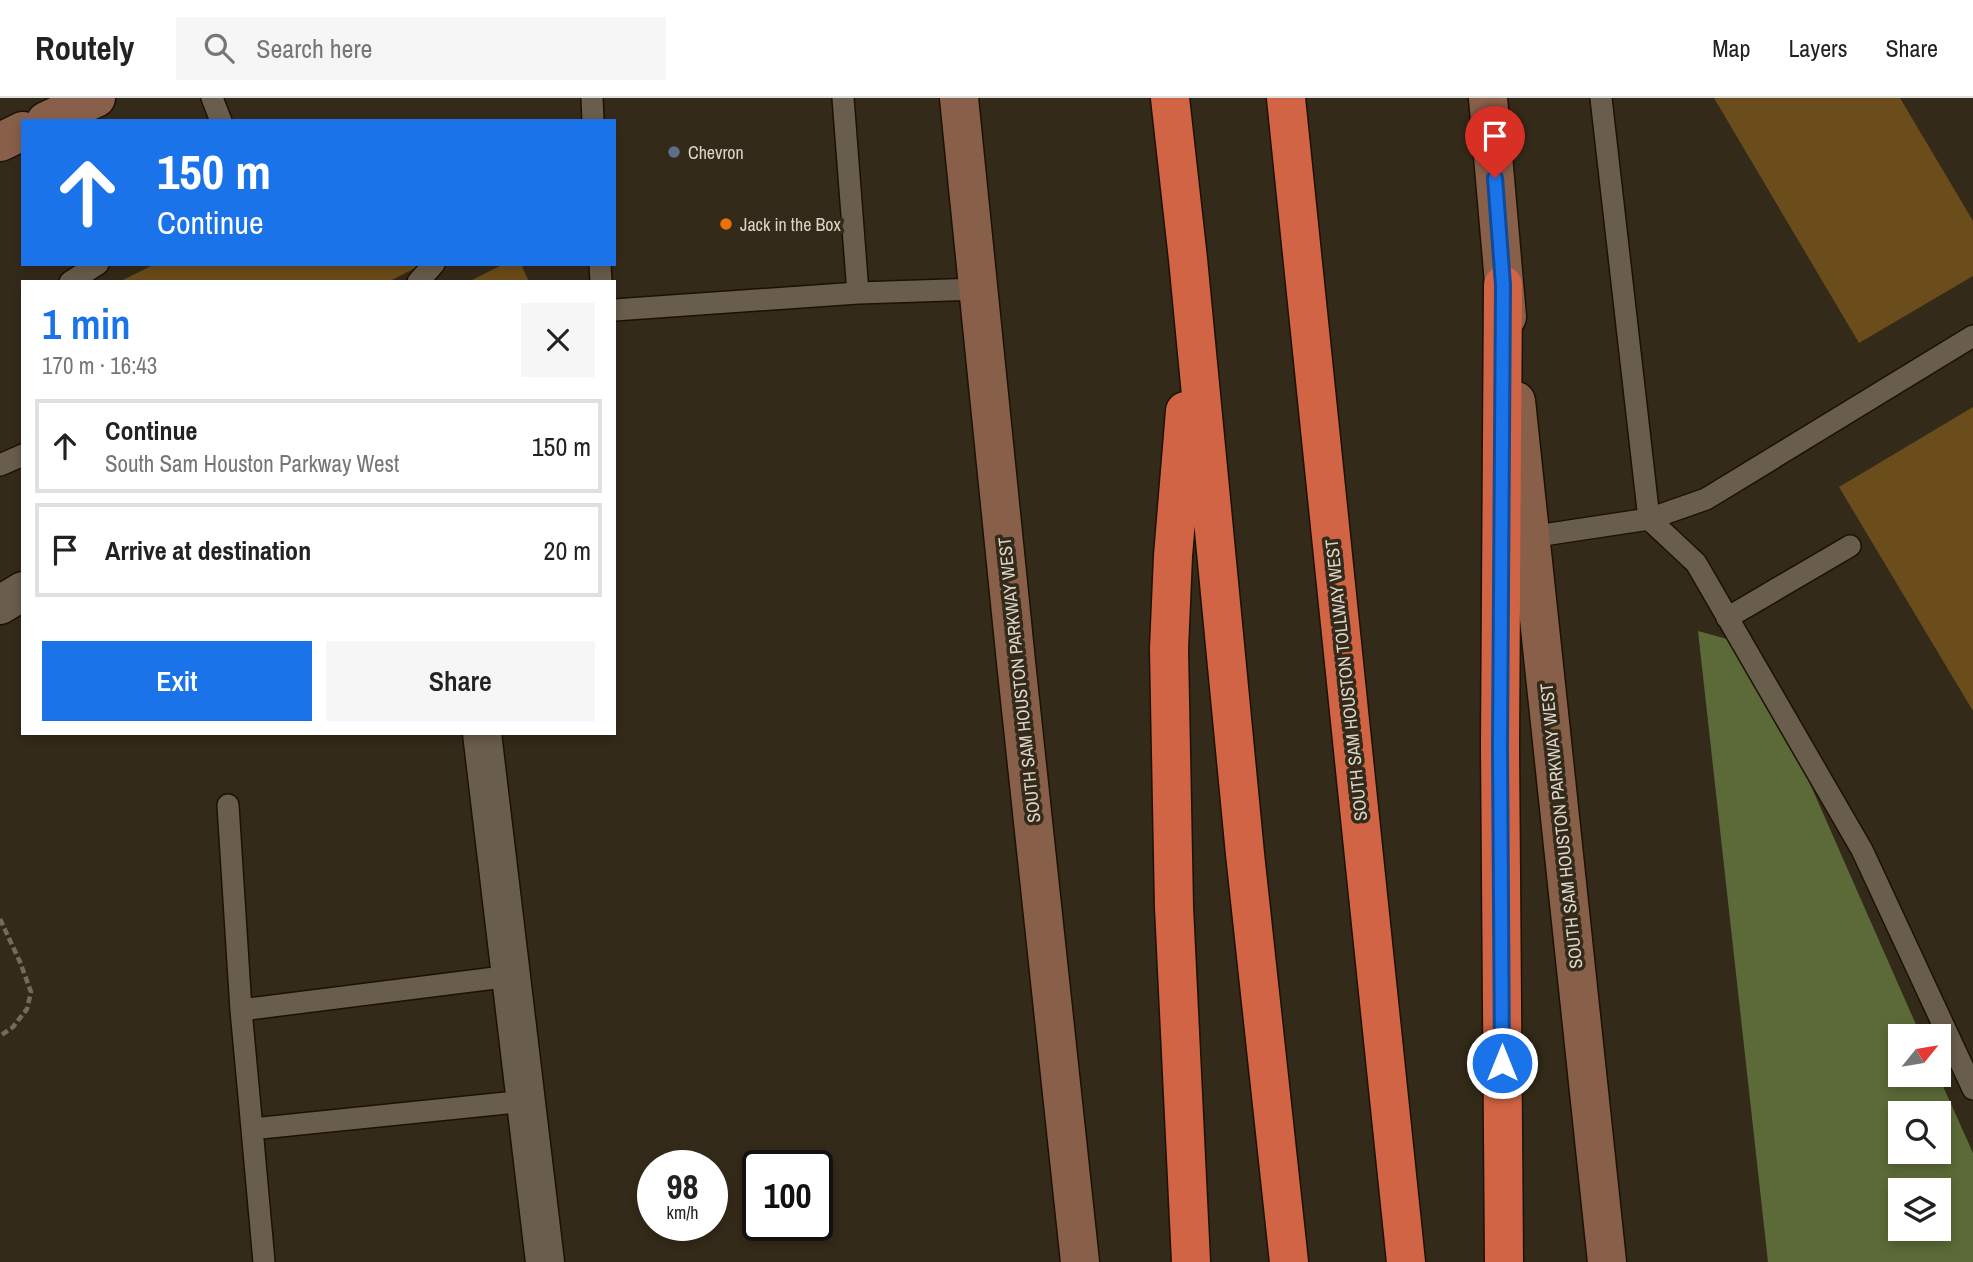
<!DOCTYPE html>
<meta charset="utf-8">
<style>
:root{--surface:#fff;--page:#f6f6f6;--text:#222;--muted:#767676;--line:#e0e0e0;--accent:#1a73e8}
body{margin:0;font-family:"Archivo Narrow",sans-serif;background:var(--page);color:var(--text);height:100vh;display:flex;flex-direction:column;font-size:26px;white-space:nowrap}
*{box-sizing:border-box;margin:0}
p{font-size:23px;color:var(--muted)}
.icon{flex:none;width:38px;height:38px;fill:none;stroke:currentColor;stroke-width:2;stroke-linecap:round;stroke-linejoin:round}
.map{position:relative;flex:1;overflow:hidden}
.side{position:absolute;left:21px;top:182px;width:595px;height:455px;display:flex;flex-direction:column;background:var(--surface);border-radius:0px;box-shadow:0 4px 10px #0003}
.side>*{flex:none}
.guide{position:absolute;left:21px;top:21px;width:595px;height:147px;border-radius:0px;box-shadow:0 4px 10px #0003;background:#1a73e8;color:#fff;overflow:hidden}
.needle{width:46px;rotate:60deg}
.fabs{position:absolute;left:1888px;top:926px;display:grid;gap:14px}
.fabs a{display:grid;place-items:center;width:63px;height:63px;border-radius:0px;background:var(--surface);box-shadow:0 4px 10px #0003;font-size:35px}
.speed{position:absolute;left:637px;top:1052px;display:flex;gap:14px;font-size:35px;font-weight:700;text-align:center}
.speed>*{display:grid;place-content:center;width:91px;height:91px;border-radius:50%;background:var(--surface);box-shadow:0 4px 10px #0003;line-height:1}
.speed small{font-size:18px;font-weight:400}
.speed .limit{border:4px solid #111;border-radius:10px;background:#fff;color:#111}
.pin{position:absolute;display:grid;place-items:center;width:60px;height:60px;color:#fff;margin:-72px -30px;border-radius:50% 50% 50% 0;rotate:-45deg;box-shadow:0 0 7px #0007}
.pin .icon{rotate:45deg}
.me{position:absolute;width:77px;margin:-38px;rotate:0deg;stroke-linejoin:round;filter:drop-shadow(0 0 5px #0008)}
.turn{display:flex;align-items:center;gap:24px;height:147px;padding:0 21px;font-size:32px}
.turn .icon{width:91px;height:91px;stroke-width:2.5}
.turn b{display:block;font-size:49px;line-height:60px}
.round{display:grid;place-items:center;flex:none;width:74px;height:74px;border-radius:0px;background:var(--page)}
.head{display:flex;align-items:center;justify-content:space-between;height:119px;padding:0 21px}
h1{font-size:42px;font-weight:600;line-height:52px;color:var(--accent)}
.cta{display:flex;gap:14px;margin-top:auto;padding:14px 21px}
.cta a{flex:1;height:80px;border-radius:0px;background:var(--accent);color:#fff;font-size:28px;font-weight:600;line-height:80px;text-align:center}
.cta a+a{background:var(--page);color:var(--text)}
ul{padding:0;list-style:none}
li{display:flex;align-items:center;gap:21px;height:94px;margin:0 14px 10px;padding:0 7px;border:4px solid var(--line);border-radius:0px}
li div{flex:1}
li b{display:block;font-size:26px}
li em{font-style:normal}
header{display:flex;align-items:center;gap:42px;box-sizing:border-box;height:98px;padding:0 35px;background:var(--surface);border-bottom:2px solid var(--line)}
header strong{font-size:33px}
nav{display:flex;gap:38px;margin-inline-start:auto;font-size:24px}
.search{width:490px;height:63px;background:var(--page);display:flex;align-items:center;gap:18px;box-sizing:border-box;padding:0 24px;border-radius:0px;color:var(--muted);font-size:26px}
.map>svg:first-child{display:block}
</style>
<header>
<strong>Routely</strong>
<div class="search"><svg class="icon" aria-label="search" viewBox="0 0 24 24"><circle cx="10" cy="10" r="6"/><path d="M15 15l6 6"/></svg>Search here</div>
<nav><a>Map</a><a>Layers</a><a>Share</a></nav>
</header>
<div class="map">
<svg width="1973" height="1164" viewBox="0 0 1973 1164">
<rect width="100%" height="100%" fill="#342a19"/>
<path fill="#5c6a37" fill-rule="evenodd" d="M 1698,533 L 1749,547 L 1921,938 L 1900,938 L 1900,976 L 1938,977 L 1973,1055 L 1973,1164 L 1768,1164 ZM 1900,1015 L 1939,1015 L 1939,1054 L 1900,1054 ZM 1900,1092 L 1939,1092 L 1939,1130 L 1900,1130 Z"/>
<path fill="#6b4d1c" d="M 1714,0 L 1900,0 L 1973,123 L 1973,178 L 1859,245 Z
M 155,166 L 415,166 L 417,169 L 388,184 L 119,184 Z
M 504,166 L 521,166 L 529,184 L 468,184 Z
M 1973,309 L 1973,613 L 1839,389 Z"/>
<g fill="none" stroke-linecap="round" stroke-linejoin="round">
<defs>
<path id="lane" d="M 212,0 L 221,23
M 592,0 L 593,23
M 843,0 L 858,195
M 600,166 L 601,184
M 70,184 L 98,166
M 418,184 L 434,166
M 614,212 L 858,195 L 979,191
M 1973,238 L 1706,401 L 1649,421 L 1696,465 L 1862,752 L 1973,991
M 0,367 L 23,357
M 1530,439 L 1649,421 L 1601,0
M 1727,520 L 1850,448
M 228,707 L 241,912 L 252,1031
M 241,912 L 511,878
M 264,1164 L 252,1031 L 526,1003"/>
<path id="street" d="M 0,507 L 23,493
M 482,635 L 545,1164"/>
<path id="secondary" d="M 959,0 L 1016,564 L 1080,1164
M 1488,0 L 1507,219
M 46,23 L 96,0
M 0,44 L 23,33
M 1516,303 L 1607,1164"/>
<path id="highway" d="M 1170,0 L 1188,161 L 1245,756 L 1289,1164
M 1286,0 C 1324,388 1367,776 1406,1164
M 1503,187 L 1500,647 L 1504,1164
M 1185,313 L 1173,458 L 1169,551 L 1174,809 L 1191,1164"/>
</defs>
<use href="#lane" stroke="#1c1204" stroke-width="24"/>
<use href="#street" stroke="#1c1204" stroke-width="41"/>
<use href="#secondary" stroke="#1c1204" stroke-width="41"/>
<use href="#highway" stroke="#1c1204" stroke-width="41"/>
<path stroke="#736b5c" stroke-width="4.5" stroke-dasharray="7 3.5" stroke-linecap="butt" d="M 0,821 L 20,864 L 31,894 L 27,911 L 13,929 L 0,938"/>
<use href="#lane" stroke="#695d4b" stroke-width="21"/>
<use href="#street" stroke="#695d4b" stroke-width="38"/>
<use href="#secondary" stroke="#885f49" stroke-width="38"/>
<use href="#highway" stroke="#d06444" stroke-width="38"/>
</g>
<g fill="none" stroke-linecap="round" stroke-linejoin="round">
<defs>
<path id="route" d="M 1495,80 L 1503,187 L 1500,647 L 1502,965"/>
</defs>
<use href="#route" stroke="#114b97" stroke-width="18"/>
<use href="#route" stroke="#1a73e8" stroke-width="12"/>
</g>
<circle fill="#5c6f8a" stroke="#342a19" stroke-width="2.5" cx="674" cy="54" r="7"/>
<circle fill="#e8710a" stroke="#342a19" stroke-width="2.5" cx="726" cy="126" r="7"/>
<g text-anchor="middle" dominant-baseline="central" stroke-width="7" stroke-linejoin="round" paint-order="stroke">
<g font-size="18" fill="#dcd5cb" stroke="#342a19" text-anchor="start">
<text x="688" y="54">Chevron</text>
<text x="740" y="126">Jack in the Box</text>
</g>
<g font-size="18" fill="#dcd5cb" stroke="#342a19">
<text transform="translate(1019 582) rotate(-96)">SOUTH SAM HOUSTON PARKWAY WEST</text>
<text transform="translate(1346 582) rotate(-96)">SOUTH SAM HOUSTON TOLLWAY WEST</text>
<text transform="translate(1561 728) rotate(-96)">SOUTH SAM HOUSTON PARKWAY WEST</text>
</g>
</g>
</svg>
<div class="fabs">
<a><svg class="needle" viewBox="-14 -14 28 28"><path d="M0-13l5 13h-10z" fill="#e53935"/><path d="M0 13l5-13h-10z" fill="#767676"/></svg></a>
<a><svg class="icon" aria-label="search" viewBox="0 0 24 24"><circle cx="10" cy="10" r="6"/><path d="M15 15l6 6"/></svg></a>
<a><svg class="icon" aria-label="layers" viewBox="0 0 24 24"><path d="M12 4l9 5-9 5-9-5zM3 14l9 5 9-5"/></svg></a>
</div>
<div class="speed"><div>98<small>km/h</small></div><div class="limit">100</div></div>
<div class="pin" style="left:1495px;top:80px;background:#d93025"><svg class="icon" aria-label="arrive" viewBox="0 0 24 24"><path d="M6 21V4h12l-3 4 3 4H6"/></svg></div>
<svg class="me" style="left:1502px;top:965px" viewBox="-20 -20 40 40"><circle r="17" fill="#1a73e8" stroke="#fff" stroke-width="3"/><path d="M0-11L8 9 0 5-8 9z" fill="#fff"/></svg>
<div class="guide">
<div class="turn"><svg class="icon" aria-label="ahead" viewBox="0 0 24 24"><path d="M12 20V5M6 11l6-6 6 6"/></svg><div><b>150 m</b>Continue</div></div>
</div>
<section class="side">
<div class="head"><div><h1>1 min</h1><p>170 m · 16:43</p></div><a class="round"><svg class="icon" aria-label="close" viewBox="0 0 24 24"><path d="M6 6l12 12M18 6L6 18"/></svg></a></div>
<ul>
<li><svg class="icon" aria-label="ahead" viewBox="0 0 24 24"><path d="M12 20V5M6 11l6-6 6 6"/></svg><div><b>Continue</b><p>South Sam Houston Parkway West</p></div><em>150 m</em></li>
<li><svg class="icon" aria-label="arrive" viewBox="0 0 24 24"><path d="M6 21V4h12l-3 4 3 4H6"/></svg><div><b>Arrive at destination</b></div><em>20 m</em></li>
</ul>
<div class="cta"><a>Exit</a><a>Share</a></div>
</section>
</div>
